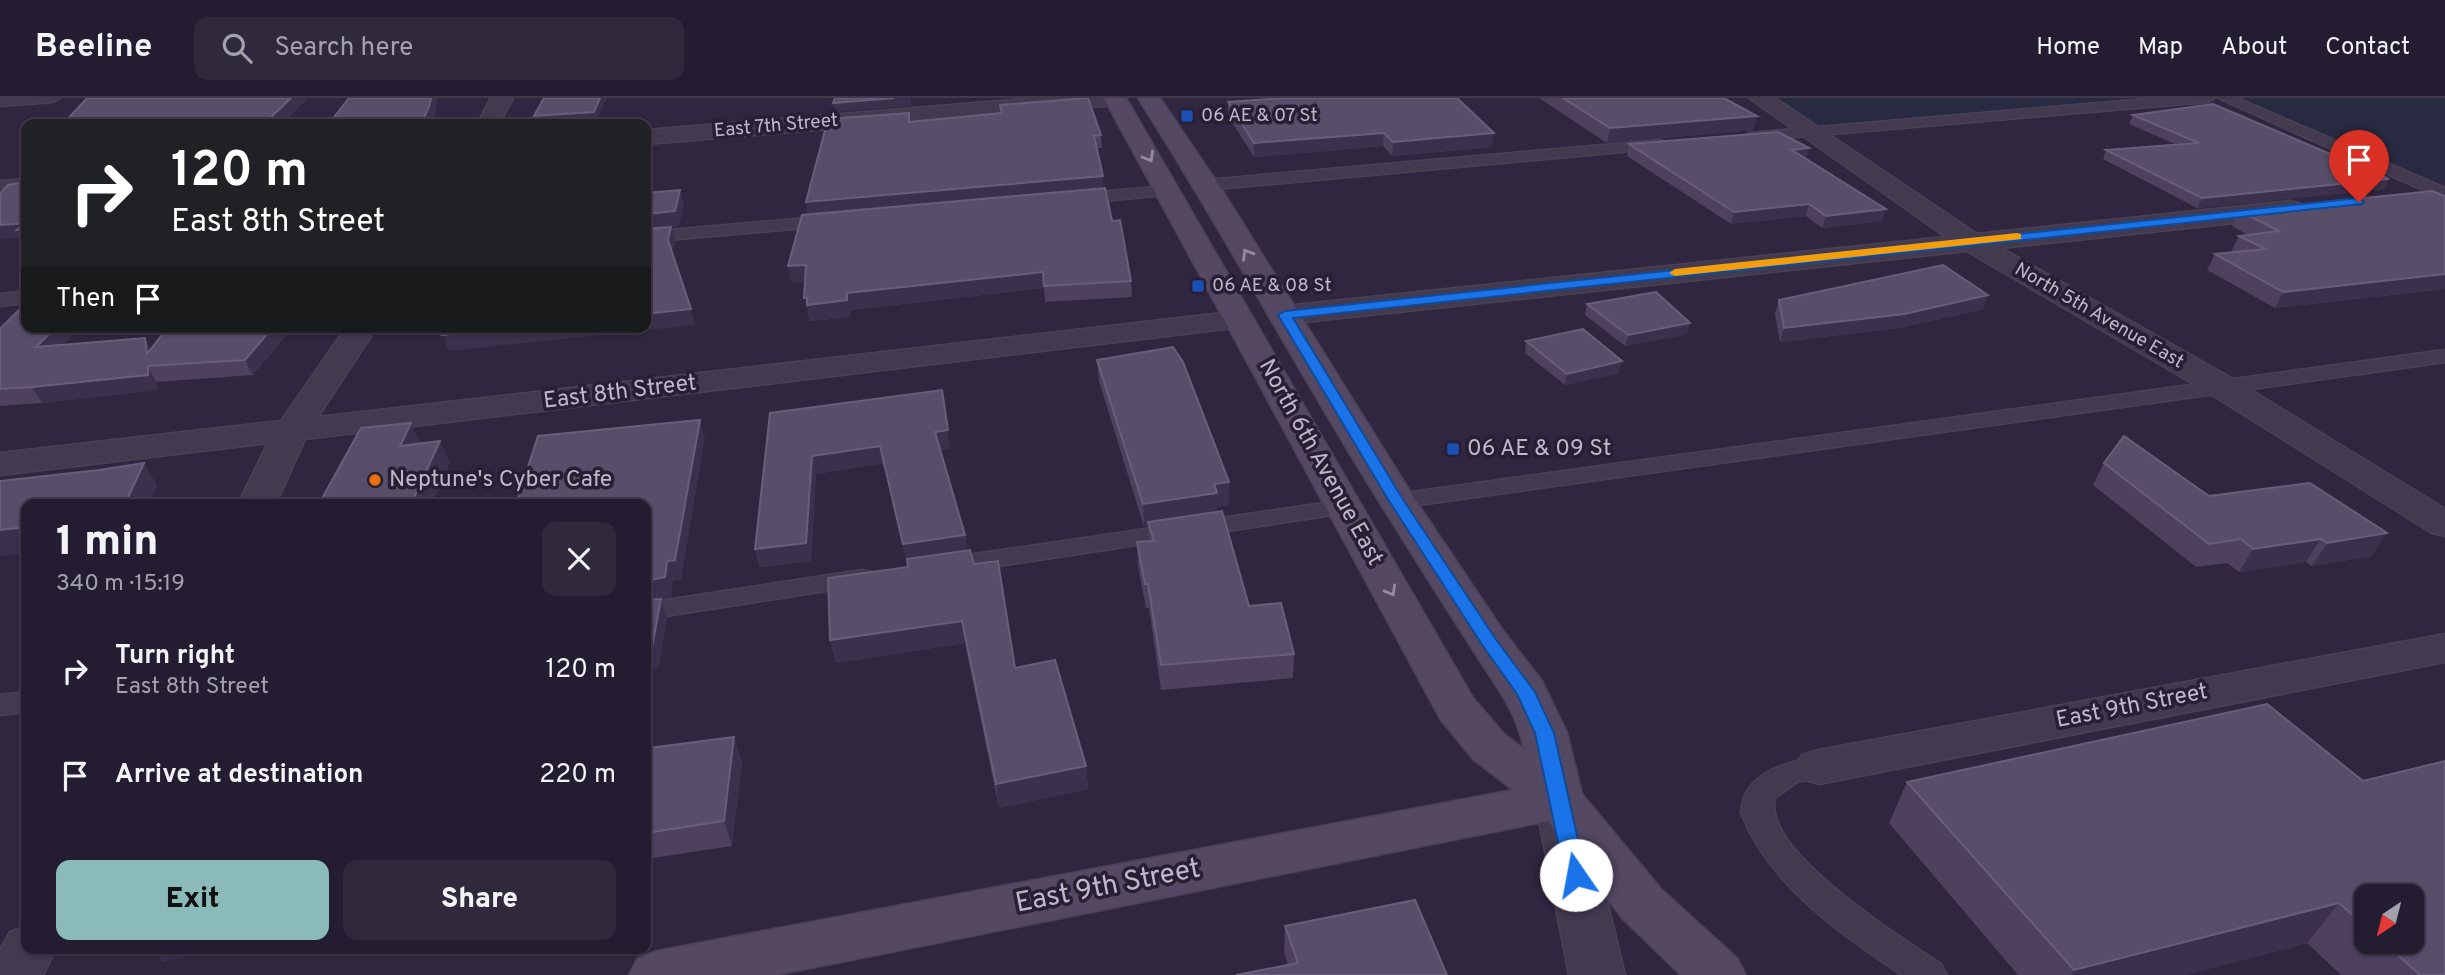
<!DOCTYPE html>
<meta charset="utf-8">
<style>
:root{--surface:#241c30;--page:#30293c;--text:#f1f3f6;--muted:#a3a1ab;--line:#413a4c;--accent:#8bbbb9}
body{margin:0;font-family:Overpass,sans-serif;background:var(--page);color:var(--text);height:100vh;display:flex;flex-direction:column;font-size:26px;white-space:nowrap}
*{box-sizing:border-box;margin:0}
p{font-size:23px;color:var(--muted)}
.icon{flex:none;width:38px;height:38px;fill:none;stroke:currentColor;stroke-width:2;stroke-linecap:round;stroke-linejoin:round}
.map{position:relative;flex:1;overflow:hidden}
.details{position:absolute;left:21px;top:401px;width:630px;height:455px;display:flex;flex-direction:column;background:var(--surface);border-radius:14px;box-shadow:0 2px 5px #0004,0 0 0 2px var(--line)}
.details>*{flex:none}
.hud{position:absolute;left:21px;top:21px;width:630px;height:214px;border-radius:14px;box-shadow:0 2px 5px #0004,0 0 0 2px var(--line);background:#202124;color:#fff;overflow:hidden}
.needle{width:46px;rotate:215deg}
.fabs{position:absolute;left:2354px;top:786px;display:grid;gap:14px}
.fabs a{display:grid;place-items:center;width:70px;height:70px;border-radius:14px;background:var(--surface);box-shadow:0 2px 5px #0004,0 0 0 2px var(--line);font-size:35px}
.pin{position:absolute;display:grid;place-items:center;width:60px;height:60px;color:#fff;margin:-72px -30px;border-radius:50% 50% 50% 0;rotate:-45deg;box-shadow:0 0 7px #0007}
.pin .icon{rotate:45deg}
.me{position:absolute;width:77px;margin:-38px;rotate:348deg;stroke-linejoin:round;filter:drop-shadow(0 0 5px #0008)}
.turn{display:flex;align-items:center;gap:24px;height:147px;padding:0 35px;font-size:32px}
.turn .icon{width:91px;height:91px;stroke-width:2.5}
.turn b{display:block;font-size:49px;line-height:60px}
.then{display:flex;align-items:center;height:66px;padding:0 35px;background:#0003;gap:14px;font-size:26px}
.round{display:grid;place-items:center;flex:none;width:74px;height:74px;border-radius:14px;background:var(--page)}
.overview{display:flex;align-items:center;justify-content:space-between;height:119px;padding:0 35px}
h1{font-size:42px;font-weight:800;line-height:52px}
.button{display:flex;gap:14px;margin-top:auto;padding:14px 35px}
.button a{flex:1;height:80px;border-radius:14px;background:var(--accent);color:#111;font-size:28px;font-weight:800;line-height:80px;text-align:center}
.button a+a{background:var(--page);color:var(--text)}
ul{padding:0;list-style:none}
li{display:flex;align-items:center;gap:21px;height:105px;padding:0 35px}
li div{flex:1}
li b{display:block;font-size:26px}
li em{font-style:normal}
header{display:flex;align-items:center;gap:42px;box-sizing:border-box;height:98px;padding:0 35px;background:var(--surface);border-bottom:2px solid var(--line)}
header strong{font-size:33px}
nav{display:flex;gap:38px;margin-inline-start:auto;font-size:24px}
.search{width:490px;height:63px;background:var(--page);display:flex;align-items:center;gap:18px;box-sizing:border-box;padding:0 24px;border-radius:14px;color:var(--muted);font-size:26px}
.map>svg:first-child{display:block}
</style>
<header>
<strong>Beeline</strong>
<div class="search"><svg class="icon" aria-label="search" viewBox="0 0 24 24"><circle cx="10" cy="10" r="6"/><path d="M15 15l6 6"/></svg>Search here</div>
<nav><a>Home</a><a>Map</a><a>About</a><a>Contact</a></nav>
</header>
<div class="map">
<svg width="2445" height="877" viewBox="0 0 2445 877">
<rect width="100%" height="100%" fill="#302640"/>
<path fill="#282a41" d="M 1774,0 L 2185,0 L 1819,30 Z
M 2232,0 L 2445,0 L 2445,81 L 2433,82 Z"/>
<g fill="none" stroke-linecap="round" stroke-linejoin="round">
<defs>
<path id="lane" d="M 0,0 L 60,0 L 53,4 L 0,8 Z
M 2158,0 L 2215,0 L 2208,4 L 1749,43 L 1742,39 L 1749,35 Z
M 2218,0 L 2237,0 L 2445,90 L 2445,99 L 2436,98 Z
M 1660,42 L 1665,44 L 1668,47 L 1665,50 L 1206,92 L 1198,87 L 1206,82 Z
M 1168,88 L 1176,93 L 1174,96 L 1074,106 L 1066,101 L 1074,96 Z
M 832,118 L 838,119 L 840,123 L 838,127 L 646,144 L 646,134 Z
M 26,193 L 26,205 L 0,208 L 0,196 Z
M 2445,252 L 2445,264 L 1397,410 L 1389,408 L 1385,403 L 1389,398 L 1397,396 Z
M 1344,402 L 1352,404 L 1356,409 L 1352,414 L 940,477 L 931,475 L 927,469 L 931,463 L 940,461 Z
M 862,472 L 871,474 L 875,480 L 871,486 L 646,521 L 646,505 Z
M 26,594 L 26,614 L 0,617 L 0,597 Z
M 1819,658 L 1830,661 L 1834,669 L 1830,677 L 1797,684 L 1775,700 C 1761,752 1902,841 1941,866 L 1947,877 L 1901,877 L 1897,874 C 1836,832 1769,786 1741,715 C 1743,674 1785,665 1819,658 Z"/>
<path id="street" d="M 491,0 L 513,0 L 499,26 L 477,26 Z
M 1036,0 L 1127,0 L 1124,5 L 1116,7 L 646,46 L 646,32 Z
M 1749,0 L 1775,0 L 1977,136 L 2290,103 L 2299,105 L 2303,111 L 2299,117 L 2290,119 L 2001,150 L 2233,281 L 2445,411 L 2445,438 L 2432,435 L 2209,295 L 1967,153 L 1285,226 L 1274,223 L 1270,217 L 1274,211 L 1285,208 L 1946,139 Z
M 26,81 L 26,97 L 0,99 L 0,83 Z
M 1240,213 L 1251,216 L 1255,222 L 1251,228 L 305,341 L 276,406 L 238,406 L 268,345 L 0,377 L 0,355 L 281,323 L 346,229 L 377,229 L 318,319 Z
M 2445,536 L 2445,564 L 1819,686 L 1802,681 L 1795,669 L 1802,657 L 1819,652 Z
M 1559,684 L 1576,689 L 1583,702 L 1625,877 L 1569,877 L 1535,702 L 1542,689 Z
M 26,828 L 26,850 L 56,850 L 43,877 L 0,877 L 0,852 L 10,834 Z"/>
<path id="secondary" d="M 1104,0 L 1126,0 L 1473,600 L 1505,637 L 1524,651 C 1516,610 1492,583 1471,549 C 1440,501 1410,453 1380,405 C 1297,272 1223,133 1138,0 L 1160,0 L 1219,87 L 1416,403 L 1504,534 L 1542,583 L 1567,635 L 1582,696 L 1661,791 L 1737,860 L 1746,877 L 1681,877 L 1623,821 L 1548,723 L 776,877 L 629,877 L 638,860 L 657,853 L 1513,692 L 1473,661 L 1441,622 Z"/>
</defs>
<use href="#lane" stroke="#494156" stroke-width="3"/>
<use href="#street" stroke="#494156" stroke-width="3"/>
<use href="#secondary" stroke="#494156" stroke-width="3"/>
<use href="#lane" fill="#433a50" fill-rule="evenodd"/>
<use href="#street" fill="#433a50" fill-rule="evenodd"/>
<use href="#secondary" fill="#544863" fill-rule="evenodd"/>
</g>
<path fill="#4d415e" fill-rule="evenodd" d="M 1539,0 L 1724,0 L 1757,18 L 1753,32 L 1607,45 Z
M 1228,4 L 1492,49 L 1392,58 L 1383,48 L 1254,59 L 1228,18 Z
M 1000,7 L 1101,37 L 1102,50 L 1096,50 L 1103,78 L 1103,90 L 1131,183 L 1132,199 L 1045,204 L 1044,190 L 850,212 L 850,219 L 810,223 L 808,216 L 805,183 L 791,184 L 808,116 L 806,104 L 909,15 L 910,23 L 1000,15 Z
M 2133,17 L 2384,91 L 2197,110 L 2103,61 L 2106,52 L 2177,47 L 2129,26 Z
M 1629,46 L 1809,50 L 1806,60 L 1882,123 L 1822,130 L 1806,118 L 1731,126 L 1627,58 Z
M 2445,98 L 2445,191 L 2275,210 L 2207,172 L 2215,156 L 2233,155 L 2231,154 L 2239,138 L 2248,137 L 2232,128 L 2239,113 Z
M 1988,197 L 1983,211 L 1899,230 L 1780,244 L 1775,216 L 1779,202 Z
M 1587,206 L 1687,236 L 1625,248 L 1585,217 Z
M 26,229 L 80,229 L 62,247 L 145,240 L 151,251 L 168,229 L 293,229 L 253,277 L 156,284 L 157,292 L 42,305 L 0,308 L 0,231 Z
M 1526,243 L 1619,275 L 1565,287 L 1525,255 Z
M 1097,262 L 1229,384 L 1229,407 L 1217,409 L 1217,414 L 1249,508 L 1294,556 L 1293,580 L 1161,592 L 1149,510 L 1146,510 L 1138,468 L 1137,444 L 1149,443 L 1148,428 L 1144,429 L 1099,283 Z
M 770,315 L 950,350 L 940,351 L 965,437 L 967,452 L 974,466 L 1015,570 L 1086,668 L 1088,691 L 999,710 L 965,545 L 836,565 L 830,542 L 908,469 L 883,365 L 816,376 L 811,463 L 759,469 Z
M 2104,365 L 2209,398 L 2372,458 L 2312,468 L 2306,464 L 2239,474 L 2227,465 L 2196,469 L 2093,387 Z
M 2267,606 L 2445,877 L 2341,877 L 2307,845 L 2185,877 L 2018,877 L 1889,725 L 1907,684 ZM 2366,798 L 2412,844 L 2366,844 Z
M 742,664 L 732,748 L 646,761 L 646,675 Z
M 1285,828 L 1447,877 L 1288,867 L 1284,854 Z"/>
<path fill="#3c314d" d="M 291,0 L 308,0 L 282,26 L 264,26 Z
M 431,0 L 438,0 L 434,21 L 431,26 L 405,26 Z
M 600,0 L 607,0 L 596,23 L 536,26 L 534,18 Z
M 894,0 L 911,0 L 911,8 L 835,14 L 833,5 Z
M 1757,18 L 1753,32 L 1607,45 L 1610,30 Z
M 1384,35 L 1383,48 L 1254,59 L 1254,45 Z
M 1494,35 L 1492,49 L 1392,58 L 1393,44 Z
M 1809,50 L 1806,61 L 1792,52 Z
M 1103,78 L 1103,91 L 808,117 L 806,104 Z
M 2389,81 L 2384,91 L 2197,110 L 2202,100 Z
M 680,92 L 684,106 L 679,128 L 672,129 L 675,144 L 672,158 L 646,131 L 646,116 Z
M 1809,106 L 1806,118 L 1731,126 L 1734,114 Z
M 1886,111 L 1882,123 L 1822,130 L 1826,118 Z
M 25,125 L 26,128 L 26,145 L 25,146 L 21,140 L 0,141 L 0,127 Z
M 806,167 L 809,183 L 791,184 L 788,168 Z
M 1043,174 L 1044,190 L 850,212 L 850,219 L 810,223 L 804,200 Z
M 2445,176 L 2445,191 L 2275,210 L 2283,194 Z
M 1988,197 L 1983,211 L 1899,230 L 1780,244 L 1784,230 Z
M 691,211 L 695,227 L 449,253 L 442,237 L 515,229 L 646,229 L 646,216 Z
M 1690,225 L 1687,236 L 1625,248 L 1628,237 Z
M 56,229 L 80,229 L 45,265 L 36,249 Z
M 273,229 L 293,229 L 253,277 L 245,262 Z
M 145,240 L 154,256 L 147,256 Z
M 1622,263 L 1619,275 L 1565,287 L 1567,276 Z
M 148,268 L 156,284 L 157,292 L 42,305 L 32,289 Z
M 942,292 L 950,350 L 938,351 L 935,334 Z
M 700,322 L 705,340 L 681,482 L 673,483 L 671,499 L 661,501 L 667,520 L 659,569 L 646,571 L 646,483 L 667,463 Z
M 411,325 L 421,347 L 400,348 Z
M 440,343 L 450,365 L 432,406 L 411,406 Z
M 880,348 L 883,365 L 816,376 L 811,463 L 759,469 L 755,451 L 812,358 Z
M 144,365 L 157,387 L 149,406 L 125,406 Z
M 1229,384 L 1229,407 L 1217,409 L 1217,418 L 1148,424 L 1148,428 L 1144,429 L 1143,406 L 1214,386 Z
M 26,429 L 26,454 L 0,458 L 0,432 Z
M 2387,435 L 2372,458 L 2312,468 L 2327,445 Z
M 965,437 L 967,455 L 906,464 L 903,446 Z
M 2321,441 L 2306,464 L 2239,474 L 2253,451 Z
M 962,523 L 965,545 L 836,565 L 830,542 Z
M 734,639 L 742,664 L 732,748 L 724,723 Z
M 1086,668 L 1088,691 L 999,710 L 996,686 Z
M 2339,805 L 2307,845 L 2185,877 L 2071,877 L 2074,872 Z
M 152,850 L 223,850 L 163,864 Z"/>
<path fill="#594e6a" stroke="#695e79" stroke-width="2" d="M 87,0 L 291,0 L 264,26 L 63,26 Z
M 349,0 L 431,0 L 429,9 L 423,21 L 408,23 L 405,26 L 329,26 Z
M 544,0 L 600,0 L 594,14 L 534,18 Z
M 835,0 L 894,0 L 833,5 Z
M 1088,0 L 1101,37 L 1094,38 L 1103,78 L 806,104 L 828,21 L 909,15 L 909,24 L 1002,15 L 1000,7 Z
M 1284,0 L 1457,0 L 1494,35 L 1393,44 L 1384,35 L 1254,45 L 1228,4 Z
M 1563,0 L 1724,0 L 1757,18 L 1610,30 Z
M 2213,6 L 2389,81 L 2202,100 L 2106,52 L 2199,45 L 2133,17 Z
M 1778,34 L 1809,50 L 1792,52 L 1886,111 L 1826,118 L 1809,106 L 1734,114 L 1629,46 Z
M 26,67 L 26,131 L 17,132 L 25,125 L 0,127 L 0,96 L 8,87 L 20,85 L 21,72 Z
M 1105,90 L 1112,123 L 1120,122 L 1131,183 L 1044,188 L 1043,174 L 847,195 L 847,202 L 807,207 L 807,200 L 804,200 L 806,167 L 788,168 L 802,117 Z
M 680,92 L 675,113 L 646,116 L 646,95 Z
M 2432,93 L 2445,98 L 2445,176 L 2283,194 L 2215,156 L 2266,151 L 2239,138 L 2279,133 L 2239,113 Z
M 671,129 L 668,142 L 691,211 L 646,216 L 646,131 Z
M 1943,167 L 1988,197 L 1904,216 L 1784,230 L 1779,202 Z
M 1656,194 L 1690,225 L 1628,237 L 1587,206 Z
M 26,205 L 26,229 L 56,229 L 36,249 L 145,240 L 147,256 L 168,229 L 273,229 L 245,262 L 148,268 L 148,277 L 32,289 L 0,291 L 0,231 Z
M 447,229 L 515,229 L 442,237 Z
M 1583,231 L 1622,263 L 1567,276 L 1526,243 Z
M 1173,249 L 1183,264 L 1229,384 L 1214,386 L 1217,395 L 1143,406 L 1097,262 Z
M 942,292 L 948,332 L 935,334 L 965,437 L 903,446 L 880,348 L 812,358 L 806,445 L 755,451 L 770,315 Z
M 700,322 L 675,462 L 667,463 L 665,479 L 646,483 L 646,406 L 516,406 L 538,338 Z
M 411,325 L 400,348 L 440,343 L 411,406 L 326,406 L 328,404 L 320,404 L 361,330 Z
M 2124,338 L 2209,398 L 2310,385 L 2387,435 L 2327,445 L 2321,441 L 2253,451 L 2241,441 L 2209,446 L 2104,365 Z
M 144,365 L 125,406 L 26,406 L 26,429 L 0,432 L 0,383 L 99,372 Z
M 1222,413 L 1249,508 L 1281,505 L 1294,556 L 1161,567 L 1148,486 L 1145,486 L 1137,444 L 1154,443 L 1148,424 Z
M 970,452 L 974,466 L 998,463 L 1015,570 L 1055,562 L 1086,668 L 996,686 L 962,523 L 830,542 L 828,480 L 908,469 L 907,461 Z
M 661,501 L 652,549 L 646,550 L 646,502 Z
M 2267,606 L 2363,683 L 2445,663 L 2445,877 L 2420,877 L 2383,844 L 2412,844 L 2412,798 L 2366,798 L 2366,829 L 2339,805 L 2074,872 L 1907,684 Z
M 734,639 L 724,723 L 646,735 L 646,675 L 650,650 Z
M 1415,802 L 1447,877 L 1236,877 L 1298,865 L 1285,828 Z"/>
<defs><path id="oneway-chevron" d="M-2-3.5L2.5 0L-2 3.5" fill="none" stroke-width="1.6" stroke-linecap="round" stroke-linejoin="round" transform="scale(1.75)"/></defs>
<g stroke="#948ba1">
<use href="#oneway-chevron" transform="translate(1149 59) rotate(60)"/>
<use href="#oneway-chevron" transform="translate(1247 156) rotate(-121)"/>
<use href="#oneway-chevron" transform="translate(1391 493) rotate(61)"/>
</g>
<path fill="#1a73e8" stroke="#114b97" stroke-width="2" d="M 2359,100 L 2364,104 L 2362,106 L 1293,220 L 1404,403 L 1495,540 L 1535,594 L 1554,635 L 1586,777 L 1583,783 L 1576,785 L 1568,783 L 1565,777 L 1535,635 L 1517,596 L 1483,548 L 1389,403 L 1278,217 L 1285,213 Z"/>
<path fill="#f59e0b" d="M 2017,135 L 2021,136 L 2021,141 L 1675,178 L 1669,175 L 1675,171 Z"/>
<g fill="#1a4fb4" stroke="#281f35" stroke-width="2.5">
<rect x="1180" y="11" width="14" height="14" rx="3.5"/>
<rect x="1191" y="181" width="14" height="14" rx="3.5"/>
<rect x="1446" y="344" width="14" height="14" rx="3.5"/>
</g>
<circle fill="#e8710a" stroke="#281f35" stroke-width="2.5" cx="375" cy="382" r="7"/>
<g text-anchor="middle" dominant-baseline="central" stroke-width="7" stroke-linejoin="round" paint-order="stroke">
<g font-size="19" fill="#bfb7ca" stroke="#281f35" text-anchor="start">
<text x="1201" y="18">06 AE &amp; 07 St</text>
<text x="1212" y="188">06 AE &amp; 08 St</text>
</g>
<g font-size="19" fill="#bfb7ca" stroke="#281f35">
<text transform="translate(776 28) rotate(-5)">East 7th Street</text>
<text transform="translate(2099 218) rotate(30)">North 5th Avenue East</text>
</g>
<g font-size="23" fill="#bfb7ca" stroke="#281f35">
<text transform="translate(620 295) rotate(-7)">East 8th Street</text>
<text transform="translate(1320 365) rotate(61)">North 6th Avenue East</text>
<text transform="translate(2132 609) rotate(-11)">East 9th Street</text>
</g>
<g font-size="23" fill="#bfb7ca" stroke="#281f35" text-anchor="start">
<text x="1467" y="351">06 AE &amp; 09 St</text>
<text x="389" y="382">Neptune's Cyber Cafe</text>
</g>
<g font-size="28" fill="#bfb7ca" stroke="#281f35">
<text transform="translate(1108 789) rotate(-11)">East 9th Street</text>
</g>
</g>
</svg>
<div class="fabs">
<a><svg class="needle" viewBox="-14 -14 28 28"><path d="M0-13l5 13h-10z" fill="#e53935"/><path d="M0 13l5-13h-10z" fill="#a3a1ab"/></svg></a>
</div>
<div class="pin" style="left:2359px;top:104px;background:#d93025"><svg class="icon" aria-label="arrive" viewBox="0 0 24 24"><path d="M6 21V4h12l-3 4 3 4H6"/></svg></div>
<svg class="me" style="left:1576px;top:777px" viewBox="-20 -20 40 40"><circle r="19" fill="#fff"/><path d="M0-13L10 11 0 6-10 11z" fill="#1a73e8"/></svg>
<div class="hud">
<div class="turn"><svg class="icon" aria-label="right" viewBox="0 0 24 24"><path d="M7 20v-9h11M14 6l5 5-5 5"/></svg><div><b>120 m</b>East 8th Street</div></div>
<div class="then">Then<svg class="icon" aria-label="arrive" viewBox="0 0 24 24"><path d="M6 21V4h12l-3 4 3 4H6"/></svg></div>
</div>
<section class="details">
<div class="overview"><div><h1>1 min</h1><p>340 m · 15:19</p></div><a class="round"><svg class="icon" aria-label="close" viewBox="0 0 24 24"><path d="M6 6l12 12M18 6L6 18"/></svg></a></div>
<ul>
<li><svg class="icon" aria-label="right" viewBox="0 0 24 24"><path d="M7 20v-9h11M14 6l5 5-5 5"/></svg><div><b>Turn right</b><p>East 8th Street</p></div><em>120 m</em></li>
<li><svg class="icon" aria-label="arrive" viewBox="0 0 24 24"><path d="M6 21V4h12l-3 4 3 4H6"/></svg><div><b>Arrive at destination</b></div><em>220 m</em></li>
</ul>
<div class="button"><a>Exit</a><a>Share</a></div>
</section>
</div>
